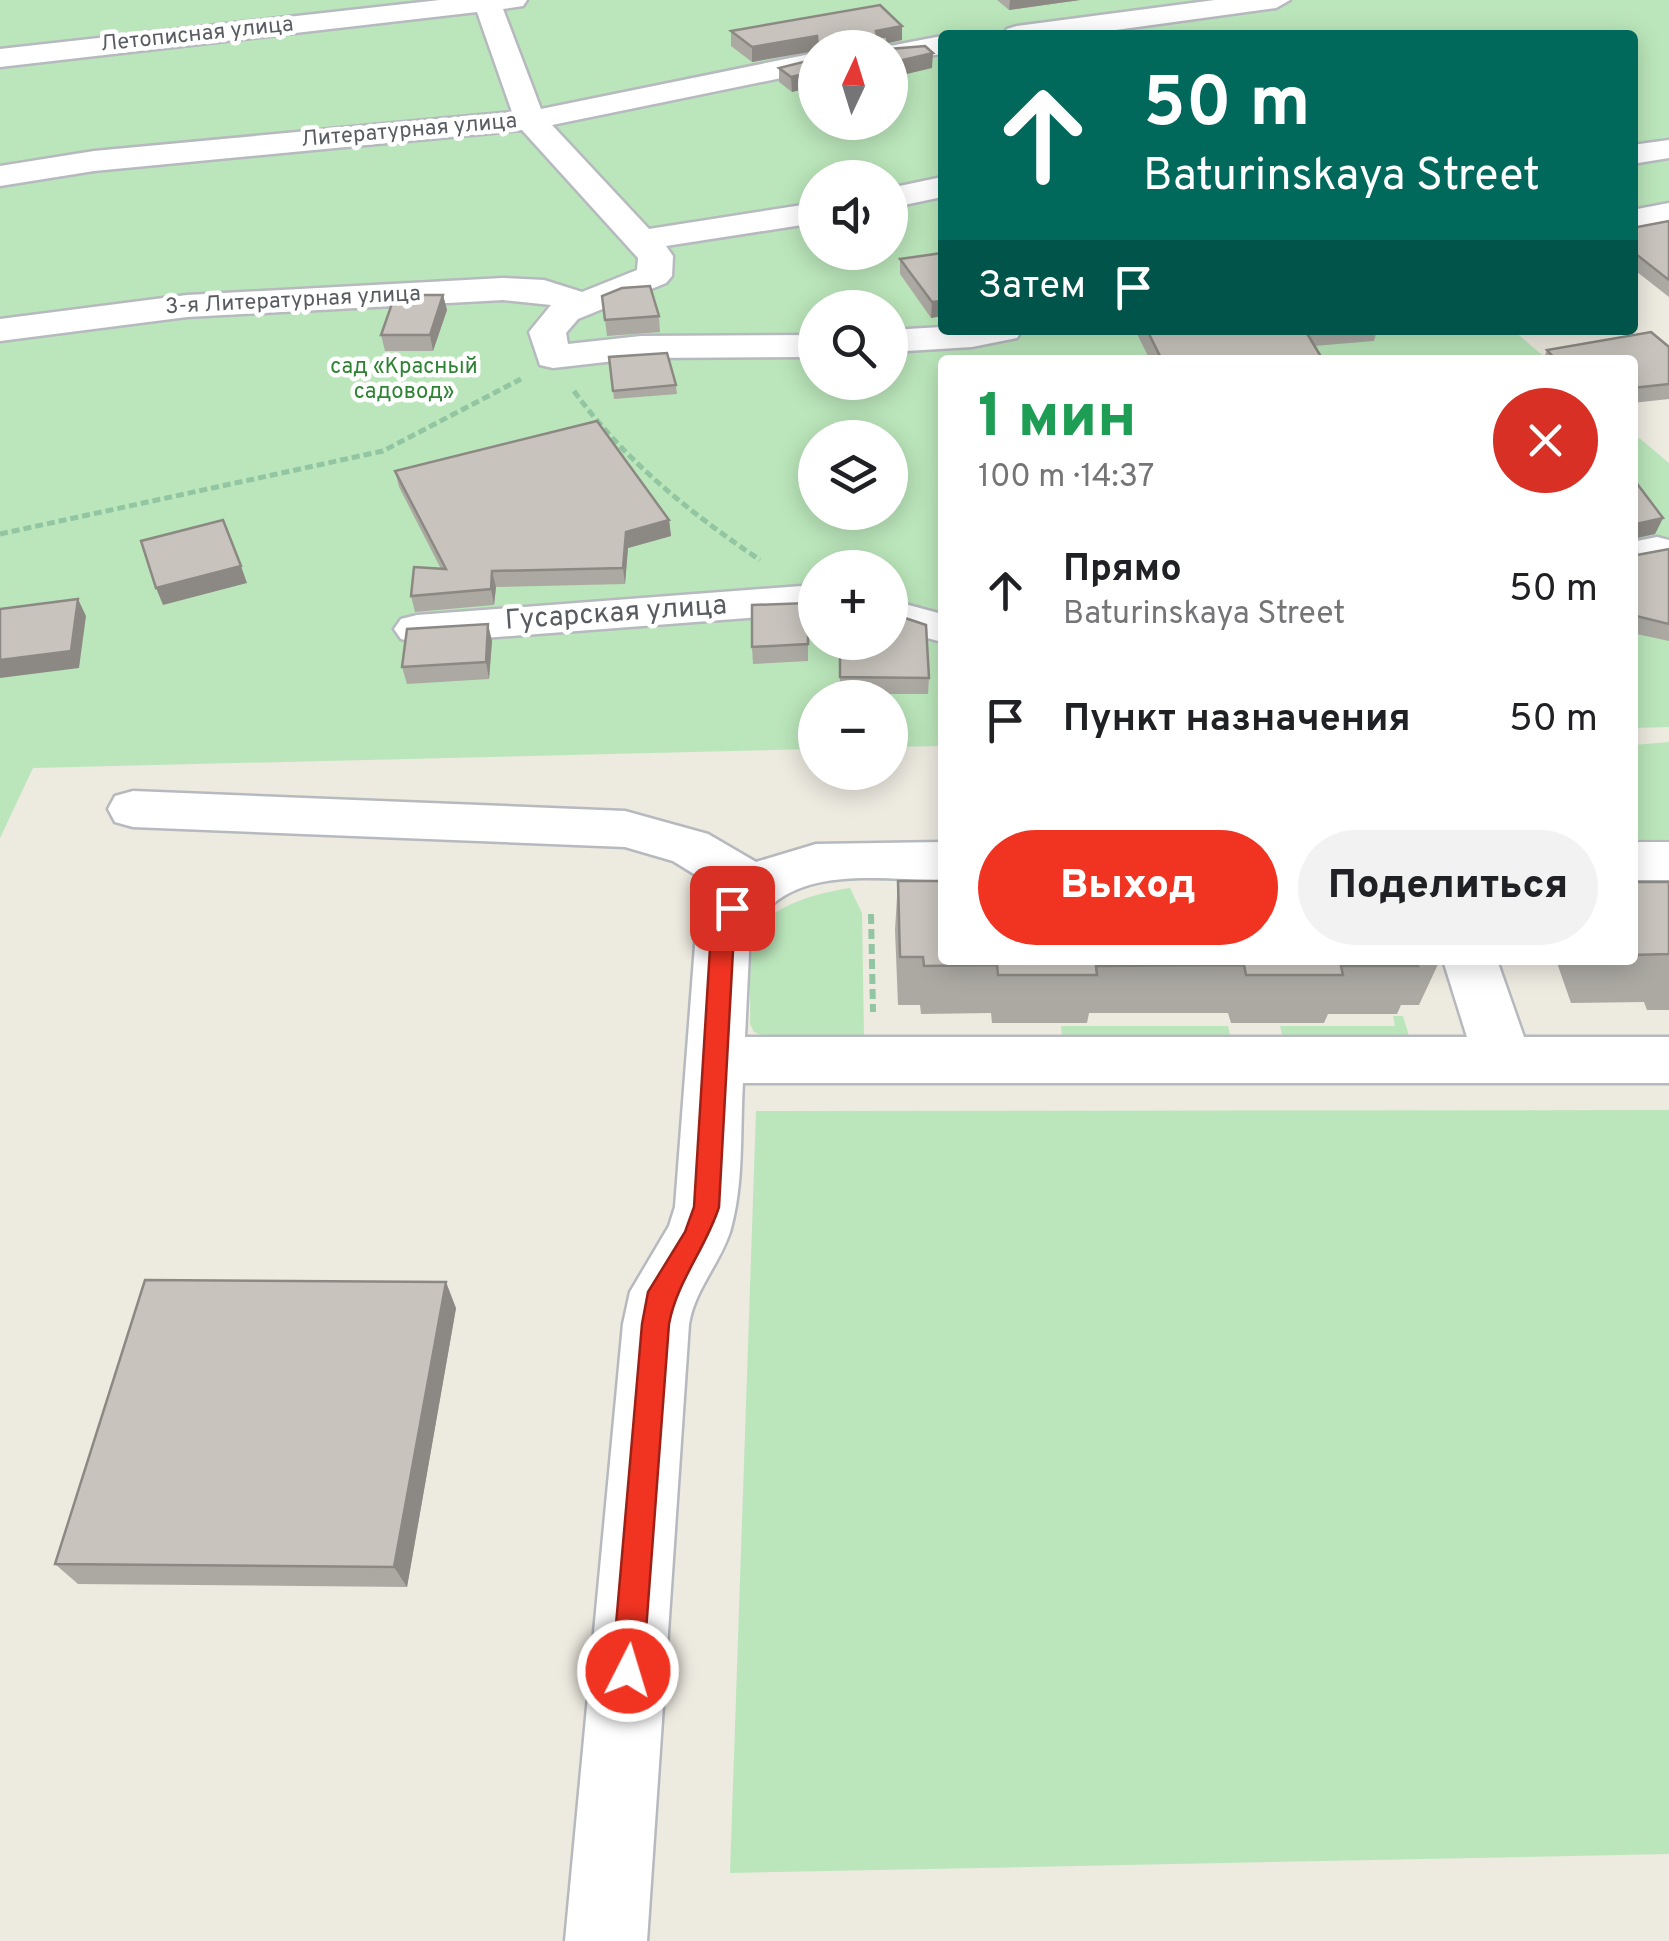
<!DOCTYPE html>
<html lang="ru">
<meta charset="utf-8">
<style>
:root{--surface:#fff;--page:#f2f2f2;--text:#202124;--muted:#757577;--accent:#f13322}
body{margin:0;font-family:Overpass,sans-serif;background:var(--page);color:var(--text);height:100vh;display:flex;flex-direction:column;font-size:38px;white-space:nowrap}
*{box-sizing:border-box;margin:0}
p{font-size:32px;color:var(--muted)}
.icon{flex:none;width:55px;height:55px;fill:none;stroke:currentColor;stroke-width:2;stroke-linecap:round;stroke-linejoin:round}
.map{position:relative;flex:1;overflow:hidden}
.details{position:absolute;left:938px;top:355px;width:700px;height:610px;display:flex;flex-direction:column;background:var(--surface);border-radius:10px;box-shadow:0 5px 25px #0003}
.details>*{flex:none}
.hud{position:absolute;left:938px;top:30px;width:700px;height:305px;border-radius:10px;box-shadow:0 5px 25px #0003;background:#00695c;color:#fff;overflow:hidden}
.needle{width:65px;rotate:4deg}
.tools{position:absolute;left:798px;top:30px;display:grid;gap:20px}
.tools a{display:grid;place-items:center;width:110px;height:110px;border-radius:50%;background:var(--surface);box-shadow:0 5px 25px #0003;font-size:50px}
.pin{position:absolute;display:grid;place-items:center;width:85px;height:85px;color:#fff;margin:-42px;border-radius:20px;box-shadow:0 5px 15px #0006}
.me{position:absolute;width:110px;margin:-55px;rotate:5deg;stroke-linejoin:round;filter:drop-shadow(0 0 8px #0008)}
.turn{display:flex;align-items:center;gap:35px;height:210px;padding:0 40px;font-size:45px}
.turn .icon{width:130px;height:130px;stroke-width:2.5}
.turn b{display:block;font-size:70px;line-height:85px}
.then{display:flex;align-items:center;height:95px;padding:0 40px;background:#0003;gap:20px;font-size:38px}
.round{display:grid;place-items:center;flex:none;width:105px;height:105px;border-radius:52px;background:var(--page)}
.summary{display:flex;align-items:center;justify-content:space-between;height:170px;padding:0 40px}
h1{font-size:60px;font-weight:800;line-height:75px;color:#1e9e55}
.action{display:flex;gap:20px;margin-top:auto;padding:20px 40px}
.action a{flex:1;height:115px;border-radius:60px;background:var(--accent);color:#fff;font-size:40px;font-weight:800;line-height:115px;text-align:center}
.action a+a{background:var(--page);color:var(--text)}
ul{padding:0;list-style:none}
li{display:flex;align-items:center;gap:30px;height:130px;padding:0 40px}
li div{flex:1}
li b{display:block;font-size:38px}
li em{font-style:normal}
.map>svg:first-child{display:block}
</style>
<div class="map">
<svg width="1669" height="1941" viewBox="0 0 1669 1941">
<rect width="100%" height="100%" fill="#edeae0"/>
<path fill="#bbe6bb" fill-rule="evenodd" d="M 0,0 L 1669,0 L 1669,206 L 1633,213 L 1632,35 L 942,35 L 942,330 L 1513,330 L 1548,360 L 942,360 L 942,746 L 890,747 L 890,698 L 815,698 L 815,749 L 33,768 L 0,838 ZM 815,48 L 890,48 L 890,122 L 815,122 ZM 815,178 L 890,178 L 890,252 L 815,252 ZM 815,308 L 890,308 L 890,382 L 815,382 ZM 815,438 L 890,438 L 890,512 L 815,512 ZM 815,568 L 890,568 L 890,642 L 815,642 Z
M 1632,432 L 1669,463 L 1669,727 L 1633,728 Z
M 1669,742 L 1669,839 L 1633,839 L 1633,745 Z
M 850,888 L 862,913 L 864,1037 L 765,1037 L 754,1032 L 750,1024 C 751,998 748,970 753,944 C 760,906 818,893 850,888 Z
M 1393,1016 L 1403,1016 L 1410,1039 L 1283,1039 L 1280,1026 L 1395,1026 Z
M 1061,1026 L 1228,1026 L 1231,1039 L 1062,1039 Z
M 1669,1110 L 1669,1854 L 730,1873 L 756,1111 Z"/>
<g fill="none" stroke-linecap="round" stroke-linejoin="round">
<defs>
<path id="minor" d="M 440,0 L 527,0 L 523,6 L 503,9 L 541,109 L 815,53 L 815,71 L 552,125 L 649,229 L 815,203 L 815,223 L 666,246 L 673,256 L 672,276 L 666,283 L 578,319 L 566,333 L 568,344 L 641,336 L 815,335 L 815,357 L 641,358 L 553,368 L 540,365 L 529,332 L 551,305 L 503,300 L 187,317 L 0,341 L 0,319 L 187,295 L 503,278 L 544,280 L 582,292 L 637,270 L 638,258 L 522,130 L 94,171 L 0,186 L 0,166 L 94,151 L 512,112 L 477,12 L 0,67 L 0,49 Z
M 1215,0 L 1290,0 L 1276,8 L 1079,35 L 1003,35 L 1007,29 L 1017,26 Z
M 942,36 L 942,54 L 890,61 L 890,48 L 879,48 Z
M 1669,140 L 1669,158 L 1632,164 L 1632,145 Z
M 942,177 L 942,197 L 890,208 L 890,188 Z
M 1669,203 L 1669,223 L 1632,230 L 1632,210 Z
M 942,327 L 942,330 L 1022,330 L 1017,338 L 972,347 L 890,352 L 890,330 Z
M 1657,537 L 1669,540 L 1669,560 L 1632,568 L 1632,542 Z
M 815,585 L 815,613 L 417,643 L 401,639 L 394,629 L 401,619 L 417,615 Z
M 890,600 L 942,614 L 942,642 L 890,628 Z
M 133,791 L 625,811 L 708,834 L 756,862 L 816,844 L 942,842 L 942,880 C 875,880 788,862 750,932 L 745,1037 L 1467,1037 L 1443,960 L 1497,960 L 1524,1037 L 1669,1037 L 1669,1083 L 743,1083 C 740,1132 744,1185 730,1232 C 719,1265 695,1289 689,1324 L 647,1941 L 565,1941 L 623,1324 L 630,1292 L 669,1226 L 675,1207 L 696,932 L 720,890 L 673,861 L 625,847 L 133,827 L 115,822 L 108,809 L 115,796 Z
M 1632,842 L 1669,842 L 1669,880 L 1632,880 Z"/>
</defs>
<use href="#minor" stroke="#b6b9be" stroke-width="5"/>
<path stroke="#92c5a1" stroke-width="5" stroke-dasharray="8 4" stroke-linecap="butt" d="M 574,391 C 624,460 690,513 760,560
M 0,534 L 383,451 L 521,379"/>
<path stroke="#92c5a1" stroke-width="6" stroke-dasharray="10 5" stroke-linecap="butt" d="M 871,914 L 873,1012"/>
<use href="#minor" fill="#fff" fill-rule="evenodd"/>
</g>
<path fill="#aca9a3" d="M 997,0 L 1080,0 L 1009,10 Z
M 731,31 L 902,40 L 815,48 L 752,62 L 731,46 Z
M 815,59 L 815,96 L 804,89 L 792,92 L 779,82 L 779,68 Z
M 1669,221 L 1669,297 L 1632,268 L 1632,228 Z
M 942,253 L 942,316 L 931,318 L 900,274 L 900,259 Z
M 443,295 L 447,310 L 433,351 L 385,351 L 381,335 Z
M 602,296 L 659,316 L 660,332 L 607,336 Z
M 1135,330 L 1377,330 L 1374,341 L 1314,346 L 1323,360 L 1150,360 Z
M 1669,347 L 1669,399 L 1632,403 L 1632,360 L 1543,360 L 1547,350 Z
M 609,357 L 676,385 L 677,394 L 614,399 Z
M 395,471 L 669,520 L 671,536 L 628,548 L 625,584 L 496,587 L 494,605 L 415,612 L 411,596 L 441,569 L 399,487 Z
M 1632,477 L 1663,518 L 1655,534 L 1637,538 L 1637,555 L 1669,549 L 1669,641 L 1632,633 Z
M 808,603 L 808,661 L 753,664 L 752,647 Z
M 492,641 L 489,679 L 407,684 L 402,667 Z
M 840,642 L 929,678 L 928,694 L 840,694 Z
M 898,881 L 942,960 L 1440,960 L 1419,1005 L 1401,1005 L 1397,1014 L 1328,1014 L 1324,1023 L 1231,1023 L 1228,1013 L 1089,1013 L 1087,1023 L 992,1023 L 991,1013 L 921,1014 L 920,1005 L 898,1005 L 895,930 Z
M 1632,882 L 1669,882 L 1669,1010 L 1647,1010 L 1644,1002 L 1571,1003 L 1556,960 L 1632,960 Z
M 456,1308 L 407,1587 L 78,1584 L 55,1564 Z"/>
<path fill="#8c8984" d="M 1010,0 L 1080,0 L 1009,10 Z
M 902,26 L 902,40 L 876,46 L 876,31 Z
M 817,36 L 817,48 L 815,48 L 815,51 L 752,62 L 752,47 Z
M 933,53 L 932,68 L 890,78 L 890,63 Z
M 804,74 L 804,89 L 792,92 L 791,77 Z
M 443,295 L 447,310 L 433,351 L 430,335 Z
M 942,301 L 942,316 L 931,318 L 932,302 Z
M 1663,518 L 1655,534 L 1632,539 L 1636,524 Z
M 669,520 L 671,536 L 628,548 L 625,584 L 623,568 L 626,532 Z
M 241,566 L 247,583 L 163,605 L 156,588 Z
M 492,571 L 496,587 L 494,605 L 491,589 Z
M 78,599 L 86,616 L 79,668 L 0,678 L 0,660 Z
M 488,624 L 492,641 L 489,679 L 486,662 Z
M 446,1282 L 456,1308 L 407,1587 L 394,1567 Z"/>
<path fill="#c8c4bd" stroke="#8c8984" stroke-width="2.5" d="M 880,5 L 902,26 L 876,31 L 877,36 L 887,37 L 888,48 L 818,48 L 817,36 L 752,47 L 731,31 Z
M 925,46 L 933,53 L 890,63 L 890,49 Z
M 815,59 L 814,82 L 804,74 L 791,77 L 779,68 Z
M 1669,221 L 1669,280 L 1632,251 L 1632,228 Z
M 942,253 L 942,301 L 932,302 L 900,259 Z
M 650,286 L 659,316 L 605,320 L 602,296 L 622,288 Z
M 395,295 L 443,295 L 430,335 L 381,335 Z
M 1147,330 L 1305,330 L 1323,360 L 1162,360 Z
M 1651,332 L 1669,347 L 1669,384 L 1632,388 L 1632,360 L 1556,360 L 1547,350 Z
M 667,353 L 676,385 L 613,391 L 609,357 Z
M 597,421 L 669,520 L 626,532 L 623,568 L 492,571 L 491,589 L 411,596 L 414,567 L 446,569 L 395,471 Z
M 1632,477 L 1663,518 L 1636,524 L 1637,555 L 1669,549 L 1669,624 L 1632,615 Z
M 223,520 L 241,566 L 156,588 L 141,541 Z
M 78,599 L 71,651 L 0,660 L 0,609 Z
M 808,603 L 808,644 L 752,647 L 752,605 Z
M 890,613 L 926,625 L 929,678 L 840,677 L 840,642 L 890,642 Z
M 488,624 L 486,662 L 402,667 L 407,629 Z
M 898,881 L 942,881 L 942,960 L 1417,960 L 1418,966 L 1341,966 L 1343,975 L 1246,975 L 1244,965 L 1096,966 L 1097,975 L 998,975 L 997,965 L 924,966 L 923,957 L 900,957 Z
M 1632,882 L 1669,882 L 1669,954 L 1632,955 Z
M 145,1280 L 446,1282 L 394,1567 L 55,1564 Z"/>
<path fill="#f13322" stroke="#9d2116" stroke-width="2.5" d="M 732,899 L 743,908 L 734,932 L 719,1207 C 706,1248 677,1281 669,1324 L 643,1671 L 639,1682 L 628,1686 L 617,1682 L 612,1671 L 642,1324 L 648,1292 L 685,1232 L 694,1207 L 711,932 L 724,902 Z"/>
<g text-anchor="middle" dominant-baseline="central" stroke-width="9" stroke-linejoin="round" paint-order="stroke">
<g font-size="22" fill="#595d62" stroke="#fff">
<text transform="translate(197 35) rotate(-6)">Летописная улица</text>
<text transform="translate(409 131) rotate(-5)">Литературная улица</text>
<text transform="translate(293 301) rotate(-3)">3-я Литературная улица</text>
</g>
<g font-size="22" fill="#2f8334" stroke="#fff">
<text x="404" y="367">сад «Красный<tspan x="404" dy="25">садовод»</tspan></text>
</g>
<g font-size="28" fill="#595d62" stroke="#fff">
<text transform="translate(616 614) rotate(-4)">Гусарская улица</text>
</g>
</g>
</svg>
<div class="tools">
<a><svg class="needle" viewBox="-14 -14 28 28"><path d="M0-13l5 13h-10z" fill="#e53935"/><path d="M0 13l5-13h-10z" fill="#757577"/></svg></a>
<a><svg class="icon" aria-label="sound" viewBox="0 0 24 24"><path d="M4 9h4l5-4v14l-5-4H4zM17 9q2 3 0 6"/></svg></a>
<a><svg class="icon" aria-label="search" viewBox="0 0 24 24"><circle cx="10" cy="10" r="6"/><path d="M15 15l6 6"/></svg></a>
<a><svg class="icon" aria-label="layers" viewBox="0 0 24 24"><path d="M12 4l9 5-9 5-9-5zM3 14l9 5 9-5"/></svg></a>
<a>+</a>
<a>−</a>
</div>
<div class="pin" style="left:732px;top:908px;background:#d93025"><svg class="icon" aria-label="arrive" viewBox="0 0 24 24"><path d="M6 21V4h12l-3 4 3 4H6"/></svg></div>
<svg class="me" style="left:628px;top:1671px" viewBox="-20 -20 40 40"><circle r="17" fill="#f13322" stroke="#fff" stroke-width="3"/><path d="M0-11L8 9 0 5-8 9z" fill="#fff"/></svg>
<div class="hud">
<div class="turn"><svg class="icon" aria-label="ahead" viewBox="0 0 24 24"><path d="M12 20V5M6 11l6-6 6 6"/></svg><div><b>50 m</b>Baturinskaya Street</div></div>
<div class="then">Затем<svg class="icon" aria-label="arrive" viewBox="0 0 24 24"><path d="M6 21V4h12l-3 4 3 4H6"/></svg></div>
</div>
<section class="details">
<div class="summary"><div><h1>1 мин</h1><p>100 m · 14:37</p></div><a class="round" style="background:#d93025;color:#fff"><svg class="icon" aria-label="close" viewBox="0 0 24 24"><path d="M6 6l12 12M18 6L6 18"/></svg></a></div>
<ul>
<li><svg class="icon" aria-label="ahead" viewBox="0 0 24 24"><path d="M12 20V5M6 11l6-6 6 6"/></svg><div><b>Прямо</b><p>Baturinskaya Street</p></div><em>50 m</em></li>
<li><svg class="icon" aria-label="arrive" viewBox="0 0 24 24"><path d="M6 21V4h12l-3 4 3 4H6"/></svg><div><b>Пункт назначения</b></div><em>50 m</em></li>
</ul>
<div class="action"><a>Выход</a><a>Поделиться</a></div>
</section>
</div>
